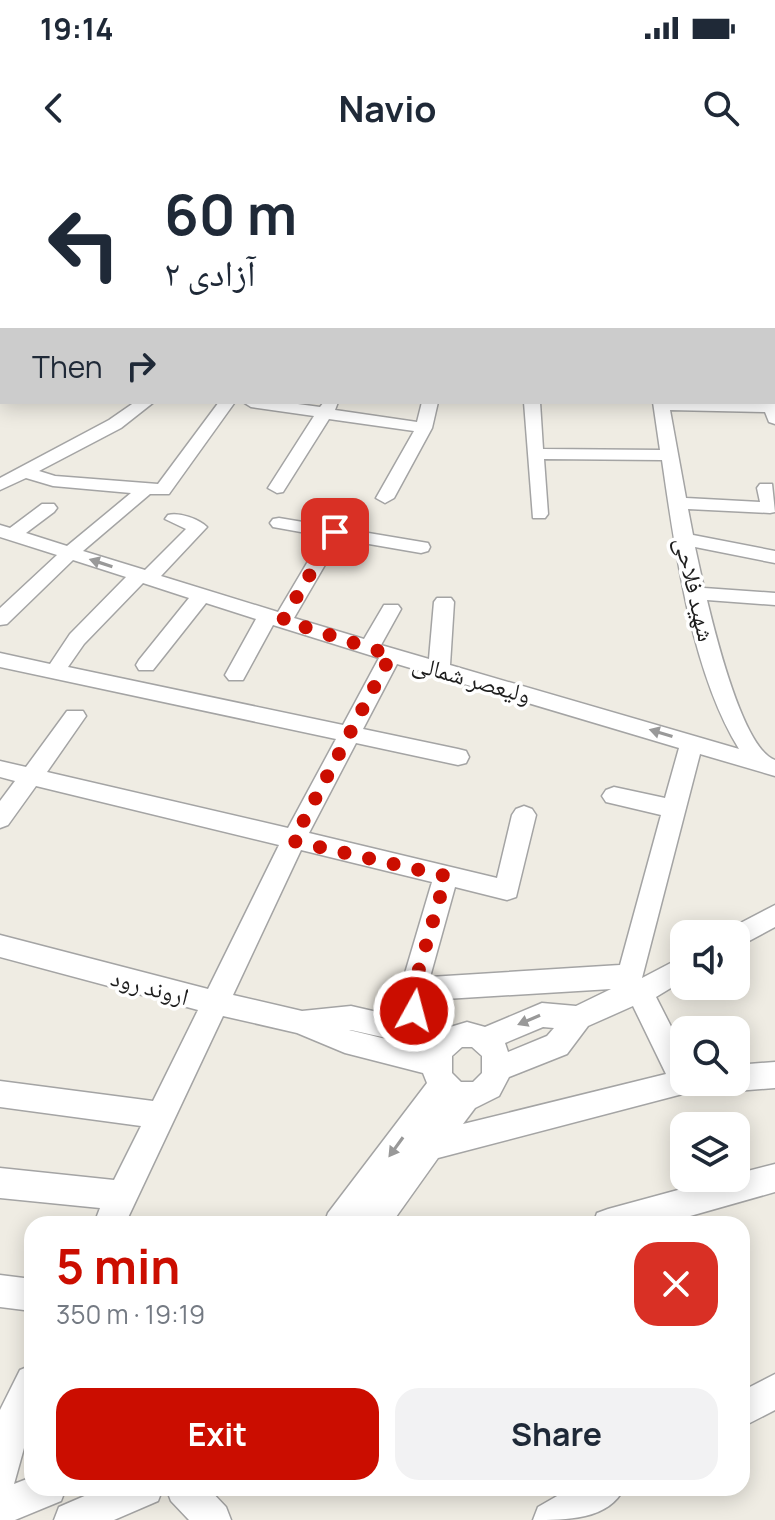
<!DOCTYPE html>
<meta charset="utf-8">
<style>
:root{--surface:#fff;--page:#f2f2f3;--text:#1f2937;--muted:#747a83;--accent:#cb0d00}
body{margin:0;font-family:Manrope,"Noto Naskh Arabic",sans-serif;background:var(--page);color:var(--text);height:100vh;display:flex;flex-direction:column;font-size:30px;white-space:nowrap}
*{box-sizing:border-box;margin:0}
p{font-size:26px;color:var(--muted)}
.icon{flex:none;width:44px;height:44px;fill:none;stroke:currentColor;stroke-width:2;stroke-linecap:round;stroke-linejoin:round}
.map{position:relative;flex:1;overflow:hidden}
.sheet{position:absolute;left:24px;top:1056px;width:726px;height:280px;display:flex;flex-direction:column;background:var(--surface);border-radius:24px;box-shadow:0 4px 20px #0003}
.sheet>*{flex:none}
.guide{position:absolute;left:0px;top:0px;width:776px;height:244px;box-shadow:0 4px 20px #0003;background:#fff;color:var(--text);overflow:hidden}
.fabs{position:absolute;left:670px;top:760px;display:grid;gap:16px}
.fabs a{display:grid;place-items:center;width:80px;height:80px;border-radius:16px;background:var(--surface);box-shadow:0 4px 20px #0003;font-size:40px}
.pin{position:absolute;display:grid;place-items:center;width:68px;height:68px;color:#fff;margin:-34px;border-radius:16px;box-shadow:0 4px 12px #0006}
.me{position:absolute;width:88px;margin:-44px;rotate:7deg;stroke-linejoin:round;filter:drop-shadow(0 0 6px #0008)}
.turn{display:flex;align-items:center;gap:28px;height:168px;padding:0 32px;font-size:36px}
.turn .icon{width:104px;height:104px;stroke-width:2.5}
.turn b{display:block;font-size:56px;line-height:68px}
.then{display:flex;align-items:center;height:76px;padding:0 32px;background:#0003;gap:16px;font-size:30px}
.round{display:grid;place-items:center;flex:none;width:84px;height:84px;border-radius:24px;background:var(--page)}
.headline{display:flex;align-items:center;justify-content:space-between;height:136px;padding:0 32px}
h1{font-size:48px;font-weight:700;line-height:60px;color:var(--accent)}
.cta{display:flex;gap:16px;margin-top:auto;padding:16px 32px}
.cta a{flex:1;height:92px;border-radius:24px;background:var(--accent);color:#fff;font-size:32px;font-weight:700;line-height:92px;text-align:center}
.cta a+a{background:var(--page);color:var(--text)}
.status{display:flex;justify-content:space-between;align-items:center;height:56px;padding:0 40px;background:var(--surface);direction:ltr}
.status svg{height:22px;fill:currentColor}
header{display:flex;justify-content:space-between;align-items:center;height:104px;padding:0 32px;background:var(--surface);font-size:36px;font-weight:700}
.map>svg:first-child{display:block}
</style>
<div class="status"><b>19:14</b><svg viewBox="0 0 49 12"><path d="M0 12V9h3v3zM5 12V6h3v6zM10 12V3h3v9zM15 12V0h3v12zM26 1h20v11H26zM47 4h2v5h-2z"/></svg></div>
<header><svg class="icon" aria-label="back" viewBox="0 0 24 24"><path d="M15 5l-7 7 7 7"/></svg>Navio<svg class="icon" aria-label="search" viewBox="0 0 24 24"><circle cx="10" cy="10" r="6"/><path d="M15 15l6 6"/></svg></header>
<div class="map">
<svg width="775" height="1360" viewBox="0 0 775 1360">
<rect width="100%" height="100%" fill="#efece3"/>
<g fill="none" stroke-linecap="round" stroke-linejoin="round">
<defs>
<path id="minor" d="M 3,0 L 25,0 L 26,2 L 5,2 Z
M 90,0 L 113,0 L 114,2 L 92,2 Z
M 163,0 L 177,0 L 162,2 Z
M 260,0 L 274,0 L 259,2 Z
M 312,0 L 338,0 L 339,2 L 314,2 Z
M 464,0 L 478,0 L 463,2 Z
M 562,0 L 574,0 L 575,2 L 563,2 Z
M 688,0 L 700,0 L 701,2 L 689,2 Z
M 767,0 L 775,0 L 775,5 L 774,2 Z
M 774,16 L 775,16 L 775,24 L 774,24 Z
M 0,33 L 2,33 L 2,41 L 0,41 Z
M 0,68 L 2,68 L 2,76 L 0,76 Z
M 774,98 L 775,98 L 775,106 L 774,106 Z
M 0,107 L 2,107 L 0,116 Z
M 774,192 L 775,192 L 775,202 L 774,202 Z
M 0,204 L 2,204 L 2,214 L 0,214 Z
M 135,242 L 154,242 L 121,268 L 39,311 L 55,316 L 158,324 L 219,242 L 235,242 L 169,334 L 150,334 L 83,391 L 145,410 L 186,369 L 165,359 L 168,355 C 179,352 199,359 207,367 L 161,416 L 278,452 L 323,376 L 273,367 L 270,363 L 273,359 L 279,358 L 428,383 L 430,387 L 428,391 L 421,393 L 340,379 L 294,458 L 364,479 L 384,445 L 398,445 L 401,449 L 381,485 L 429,499 L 434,442 L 437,438 L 451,438 L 454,442 L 450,505 L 739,589 C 691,511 675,389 662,300 L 544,299 L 548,354 L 545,358 L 533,358 L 524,242 L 540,242 L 543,289 L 660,290 L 653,242 L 775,243 L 775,264 L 769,262 L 765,252 L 670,250 L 686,338 L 760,342 L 757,328 L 760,324 L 772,324 L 775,352 L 770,353 L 688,349 L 693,375 L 775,391 L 775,403 L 695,387 L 704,428 L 775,433 L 775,445 L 707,440 C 715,473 743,589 775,600 L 775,616 L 700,594 L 642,818 L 684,796 L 684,820 L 656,837 L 684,892 L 684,922 L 698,922 L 694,931 L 438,998 L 391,1064 L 324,1064 L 328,1053 L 427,923 L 423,913 L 345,893 L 297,873 L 223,856 L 125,1064 L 94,1064 L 100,1048 L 0,1038 L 0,1008 L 114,1020 L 141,966 L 0,947 L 0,921 L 153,941 L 198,850 L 0,797 L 0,775 L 208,829 L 279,685 L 36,626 L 8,665 L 0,668 L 0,641 L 15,621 L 0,617 L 0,601 L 26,607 L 67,551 L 83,551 L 86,556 L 47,612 L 288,668 L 336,579 L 0,507 L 0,493 L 50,504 L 70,474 L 126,417 L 73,400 L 7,464 L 0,465 L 0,448 L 57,395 L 0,377 L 0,365 L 10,368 L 42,344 L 54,344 L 57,348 L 54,352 L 26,373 L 67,386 L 131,333 L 53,326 L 26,318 L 0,330 L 0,318 L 109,260 ZM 143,423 L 189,438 L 139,500 L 136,505 L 139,510 L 153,510 L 206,443 L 256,459 L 225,515 L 229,520 L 243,520 L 273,465 L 379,498 L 343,565 L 68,507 L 84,484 ZM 397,504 L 679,588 L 665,638 L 614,627 L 606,630 L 602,636 L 606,642 L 661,655 L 620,805 L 430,817 L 455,727 L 507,740 L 516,737 L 536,655 L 532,649 L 524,646 L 516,649 L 512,655 L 497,718 L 309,673 L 356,583 L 458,605 L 466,603 L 469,597 L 466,591 L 458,589 L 363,569 ZM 301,690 L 432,722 L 400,830 L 404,838 L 413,841 L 611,829 L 576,846 L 542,843 L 485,867 L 467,862 L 447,868 L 351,846 L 302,851 L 233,835 ZM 633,846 L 666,914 L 463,964 L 475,948 L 499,936 L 509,917 L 567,894 L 588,866 ZM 543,867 L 554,868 L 547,876 L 508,892 L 505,883 ZM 349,870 L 351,870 L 427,887 L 427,889 ZM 472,887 L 482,896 L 482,913 L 473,922 L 461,922 L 452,913 L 452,896 L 462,887 Z
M 243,242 L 283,242 L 320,247 L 324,242 L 338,242 L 335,250 L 417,262 L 422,242 L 438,242 L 432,268 L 394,338 L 385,343 L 376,338 L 414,271 L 329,259 L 283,332 L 277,333 L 268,328 L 314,256 L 251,247 Z
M 775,745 L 775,767 L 736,788 L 736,774 L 725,774 L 727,770 Z
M 775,902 L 775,928 L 736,931 L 726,927 L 724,922 L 736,922 L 736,905 Z
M 775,1004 L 775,1032 L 662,1064 L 593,1064 L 597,1053 L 608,1049 L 722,1018 L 736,1018 L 736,1014 Z
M 0,1115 L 32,1119 L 32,1151 L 0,1147 Z
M 32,1205 L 32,1259 L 14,1324 L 32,1317 L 32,1328 L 66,1328 L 61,1341 L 15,1360 L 0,1360 L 0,1250 L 20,1210 Z
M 775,1214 L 775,1250 L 742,1267 L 742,1231 Z
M 103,1328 L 163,1328 L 158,1341 L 114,1360 L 54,1360 L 59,1347 Z
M 166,1328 L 208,1328 L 226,1347 L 231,1360 L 189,1360 L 171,1341 Z
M 571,1328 L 624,1328 C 609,1360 566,1360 533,1360 L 538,1347 Z"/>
</defs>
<use href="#minor" stroke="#a4a4a4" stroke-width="3"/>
<use href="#minor" fill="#fff" fill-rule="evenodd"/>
</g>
<defs><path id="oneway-solid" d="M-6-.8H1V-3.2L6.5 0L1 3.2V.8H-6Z" transform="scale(2)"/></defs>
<g fill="#999">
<use href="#oneway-solid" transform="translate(101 403) rotate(-162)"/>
<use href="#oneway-solid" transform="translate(661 573) rotate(-163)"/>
<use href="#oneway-solid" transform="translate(529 860) rotate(157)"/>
<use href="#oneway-solid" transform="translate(396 987) rotate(126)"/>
</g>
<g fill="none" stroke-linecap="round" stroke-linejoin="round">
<path stroke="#cb0d00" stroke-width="14" stroke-dasharray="0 25.2" d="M 335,372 L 283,460 L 391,495 L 293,681 L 446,716 L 413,830 L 414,851"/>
</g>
<g text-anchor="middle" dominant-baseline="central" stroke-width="7" stroke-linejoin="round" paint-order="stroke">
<g font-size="24" fill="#1d1d1d" stroke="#fff">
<text transform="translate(696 429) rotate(77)">شهید فلاحی</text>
<text transform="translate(472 518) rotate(16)">ولیعصر شمالی</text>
<text transform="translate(150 826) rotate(15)">اروند رود</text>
</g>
</g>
</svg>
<div class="fabs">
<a><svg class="icon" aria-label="sound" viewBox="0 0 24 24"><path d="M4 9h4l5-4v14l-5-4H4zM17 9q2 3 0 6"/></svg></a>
<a><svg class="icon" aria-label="search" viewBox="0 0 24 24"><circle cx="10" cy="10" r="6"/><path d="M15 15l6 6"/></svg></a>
<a><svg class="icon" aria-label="layers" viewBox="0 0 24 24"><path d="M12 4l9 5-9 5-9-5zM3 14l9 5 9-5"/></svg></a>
</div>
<div class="pin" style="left:335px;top:372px;background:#d93025"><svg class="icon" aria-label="arrive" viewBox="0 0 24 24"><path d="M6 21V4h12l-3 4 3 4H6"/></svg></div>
<svg class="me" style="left:414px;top:851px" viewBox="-20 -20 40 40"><circle r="17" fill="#cb0d00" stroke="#fff" stroke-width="3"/><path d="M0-11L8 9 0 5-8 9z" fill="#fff"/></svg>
<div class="guide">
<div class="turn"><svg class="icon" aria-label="left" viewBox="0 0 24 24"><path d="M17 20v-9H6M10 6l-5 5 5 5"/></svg><div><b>60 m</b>آزادی ۲</div></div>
<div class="then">Then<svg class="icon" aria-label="right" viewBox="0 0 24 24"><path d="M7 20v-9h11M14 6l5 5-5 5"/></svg></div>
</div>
<section class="sheet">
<div class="headline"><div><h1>5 min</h1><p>350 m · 19:19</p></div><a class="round" style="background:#d93025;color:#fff"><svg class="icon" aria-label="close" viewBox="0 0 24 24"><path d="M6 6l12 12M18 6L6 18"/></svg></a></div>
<div class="cta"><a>Exit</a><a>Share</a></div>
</section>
</div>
